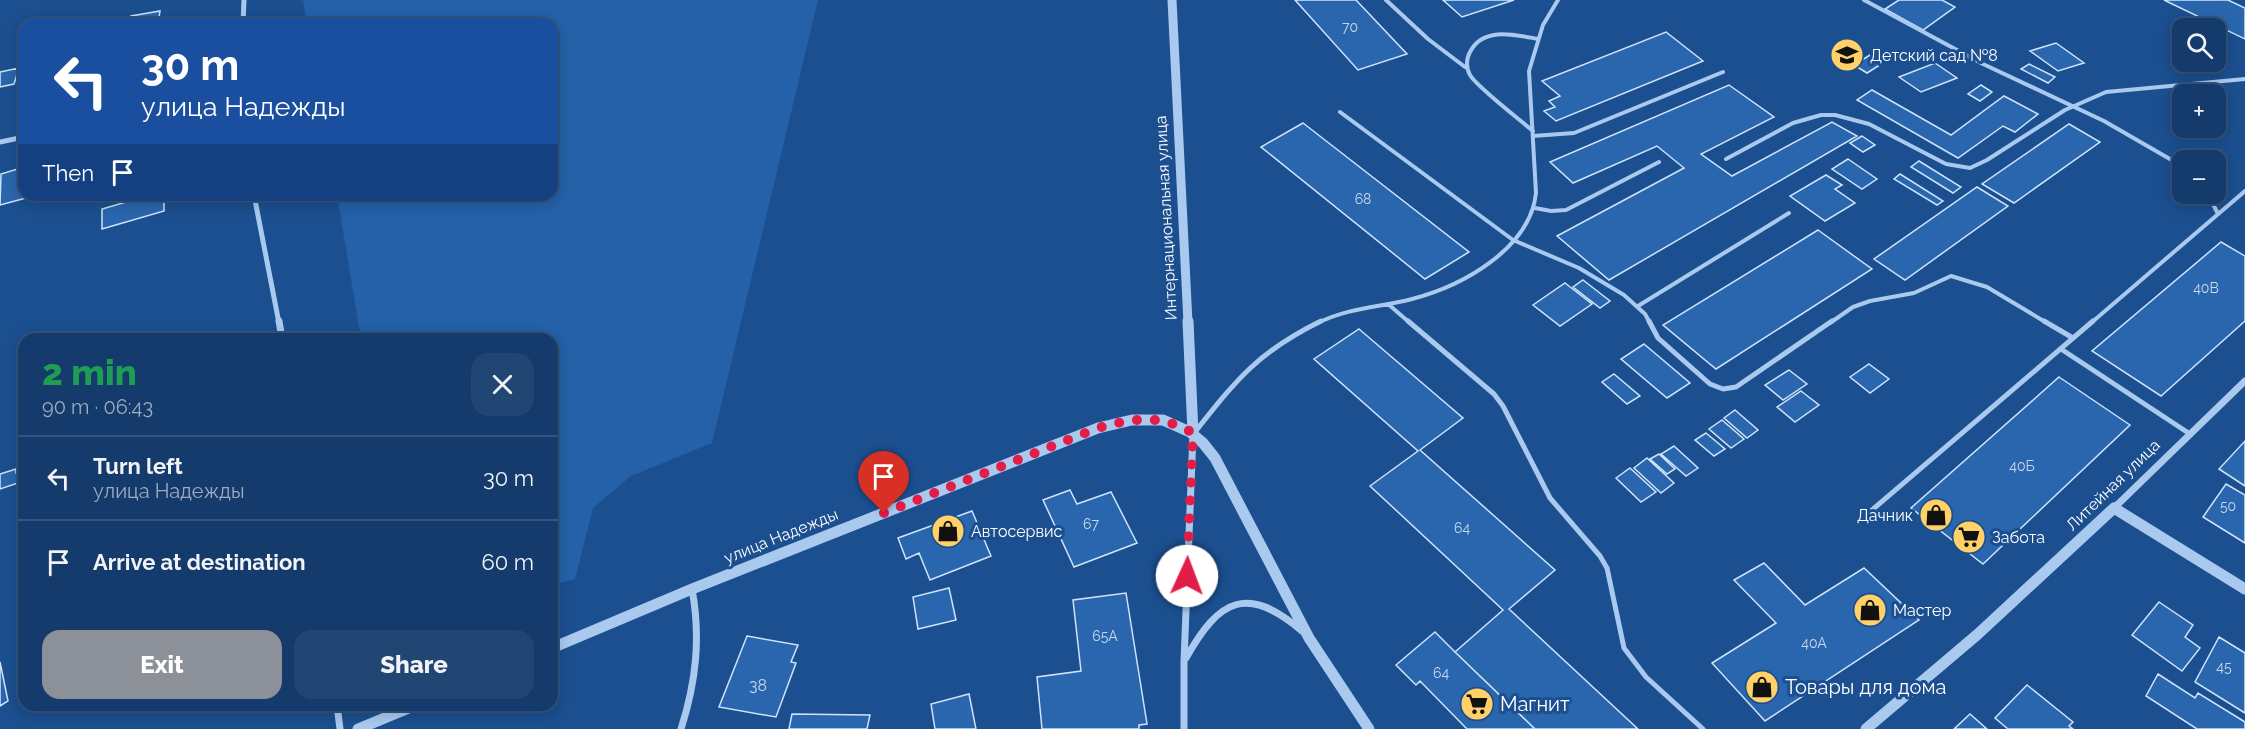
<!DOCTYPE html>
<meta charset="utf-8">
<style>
:root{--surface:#143b6b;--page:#214673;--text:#f1f3f6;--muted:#9dadc1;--line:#33557e;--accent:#8c9099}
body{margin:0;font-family:Raleway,sans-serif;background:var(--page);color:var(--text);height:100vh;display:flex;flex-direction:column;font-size:22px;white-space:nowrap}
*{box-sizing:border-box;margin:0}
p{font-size:20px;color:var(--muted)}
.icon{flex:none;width:33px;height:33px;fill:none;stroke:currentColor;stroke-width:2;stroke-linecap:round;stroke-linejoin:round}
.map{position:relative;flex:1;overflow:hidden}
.side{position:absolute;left:18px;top:333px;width:540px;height:378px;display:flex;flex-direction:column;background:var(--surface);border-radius:18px;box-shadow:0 3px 15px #0003,0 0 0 2px var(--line)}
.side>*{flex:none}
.top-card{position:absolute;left:18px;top:18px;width:540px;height:183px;border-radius:18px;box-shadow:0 3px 15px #0003,0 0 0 2px var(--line);background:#1a4fa0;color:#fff;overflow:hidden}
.controls{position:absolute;left:2172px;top:18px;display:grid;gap:12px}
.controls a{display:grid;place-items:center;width:54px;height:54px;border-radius:12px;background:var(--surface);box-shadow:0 3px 15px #0003,0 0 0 2px var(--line);font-size:30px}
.pin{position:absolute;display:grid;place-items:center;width:51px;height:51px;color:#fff;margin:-62px -26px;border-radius:50% 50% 50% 0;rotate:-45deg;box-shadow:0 0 6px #0007}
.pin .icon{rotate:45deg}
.me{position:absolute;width:66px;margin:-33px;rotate:2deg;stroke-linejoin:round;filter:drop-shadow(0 0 4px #0008)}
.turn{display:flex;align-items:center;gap:21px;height:126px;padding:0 24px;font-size:27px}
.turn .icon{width:78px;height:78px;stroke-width:2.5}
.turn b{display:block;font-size:42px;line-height:51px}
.then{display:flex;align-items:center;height:57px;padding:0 24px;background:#0003;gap:12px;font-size:22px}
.round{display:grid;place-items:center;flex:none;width:63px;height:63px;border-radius:18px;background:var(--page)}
.head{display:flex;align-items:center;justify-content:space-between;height:102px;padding:0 24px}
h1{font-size:36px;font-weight:800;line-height:45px;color:#1e9e55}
.button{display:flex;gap:12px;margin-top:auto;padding:12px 24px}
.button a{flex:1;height:69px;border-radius:18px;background:var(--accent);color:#fff;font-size:24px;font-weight:800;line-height:69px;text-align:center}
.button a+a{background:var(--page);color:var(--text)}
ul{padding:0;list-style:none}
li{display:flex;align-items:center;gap:18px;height:84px;padding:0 24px;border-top:2px solid var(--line)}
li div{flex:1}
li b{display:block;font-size:22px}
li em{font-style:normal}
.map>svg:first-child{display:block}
</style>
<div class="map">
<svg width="2245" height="729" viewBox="0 0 2245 729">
<rect width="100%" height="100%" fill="#1b4f8f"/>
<path fill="#2461a8" d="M 303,0 L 818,0 L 712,443 L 631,476 L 593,508 L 575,579 L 552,585 L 552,339 L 361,339 L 337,195 L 552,195 L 552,24 L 307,24 Z"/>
<path fill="#2a66ad" stroke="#cfe3fa" stroke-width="1.5" d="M 1295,0 L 1356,0 L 1407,54 L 1358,70 Z
M 1443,0 L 1514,0 L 1462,17 Z
M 1899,0 L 1942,0 L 1955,7 L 1923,30 L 1885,9 Z
M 2164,0 L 2228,0 L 2245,8 L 2245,39 Z
M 160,11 L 158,24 L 129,24 L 131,16 Z
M 1666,32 L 1703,61 L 1556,121 L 1544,111 L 1555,107 L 1549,101 L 1560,96 L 1542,81 Z
M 2056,43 L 2084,63 L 2058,71 L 2030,51 Z
M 1878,50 L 1891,58 L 1867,73 L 1854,65 Z
M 1935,63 L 1957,78 L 1921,92 L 1899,77 Z
M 2029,64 L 2055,77 L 2048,83 L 2021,69 Z
M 19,68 L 14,84 L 0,87 L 0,72 Z
M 1729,85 L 1774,117 L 1701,154 L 1732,176 L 1832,122 L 1857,136 L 1609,280 L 1557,236 L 1684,168 L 1657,146 L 1573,183 L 1550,162 Z
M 1981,85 L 1992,92 L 1980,101 L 1968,94 Z
M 1872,90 L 1951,135 L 2004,96 L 2038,114 L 2015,132 L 2003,126 L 1958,158 L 1857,100 Z
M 1303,123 L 1469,252 L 1425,279 L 1261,147 Z
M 2069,124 L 2100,142 L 2014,203 L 1982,184 Z
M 1862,136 L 1875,145 L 1863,152 L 1850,143 Z
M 1848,159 L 1877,179 L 1862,189 L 1832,169 Z
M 1919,161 L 1961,187 L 1953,193 L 1911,167 Z
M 24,167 L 24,195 L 26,198 L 0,205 L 1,174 Z
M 1900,174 L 1943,201 L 1937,205 L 1894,179 Z
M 1826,175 L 1842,185 L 1835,189 L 1855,203 L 1825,221 L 1790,196 Z
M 1977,187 L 2008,206 L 1905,280 L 1874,259 Z
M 150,195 L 164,195 L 164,211 L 102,229 L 102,209 Z
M 1818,230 L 1872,269 L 1716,369 L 1663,325 Z
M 2221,242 L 2245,256 L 2245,321 L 2161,396 L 2092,351 Z
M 1583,280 L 1610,301 L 1600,308 L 1573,287 Z
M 1565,283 L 1592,304 L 1560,326 L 1533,305 Z
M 1359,329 L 1463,418 L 1420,450 L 1555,570 L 1509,609 L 1638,729 L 1535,729 L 1455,652 L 1503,610 L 1370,486 L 1418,451 L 1314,359 Z
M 1644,344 L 1690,383 L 1667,398 L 1621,359 Z
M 1869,364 L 1889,379 L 1870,393 L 1850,377 Z
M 1789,370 L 1807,384 L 1783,400 L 1765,385 Z
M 1614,374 L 1640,396 L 1627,404 L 1602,382 Z
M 2059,377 L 2130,425 L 1983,564 L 1911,508 Z
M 1801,391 L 1819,405 L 1795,422 L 1777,407 Z
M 1735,410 L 1758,430 L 1747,438 L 1724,418 Z
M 1722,420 L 1744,439 L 1731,448 L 1709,429 Z
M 1706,433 L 1725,449 L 1714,456 L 1695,440 Z
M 2245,441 L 2245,486 L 2219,469 Z
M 1674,446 L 1698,468 L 1686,476 L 1661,454 Z
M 1659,454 L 1675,469 L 1667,474 L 1650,459 Z
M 1647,458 L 1674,483 L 1661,493 L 1634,468 Z
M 1630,468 L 1656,492 L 1641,502 L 1616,478 Z
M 16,469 L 16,473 L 24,470 L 24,481 L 0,489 L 0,474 Z
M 2226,484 L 2245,495 L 2245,543 L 2203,517 Z
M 1070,490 L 1077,504 L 1111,492 L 1137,543 L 1074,567 L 1043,500 Z
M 972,511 L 991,556 L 930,580 L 919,553 L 906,559 L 898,538 Z
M 1764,563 L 1805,605 L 1864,568 L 1919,620 L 1765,721 L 1712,663 L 1776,623 L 1734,580 Z
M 949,588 L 956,620 L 918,629 L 913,597 Z
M 1126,593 L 1147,724 L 1139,725 L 1139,729 L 1042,729 L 1037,677 L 1081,671 L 1073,600 Z
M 2159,602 L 2193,625 L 2185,637 L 2200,648 L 2182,671 L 2132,635 Z
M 1435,632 L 1455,652 L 1535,729 L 1467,729 L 1420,681 L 1416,685 L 1396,665 Z
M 747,636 L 798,645 L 791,662 L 796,663 L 776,717 L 719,707 Z
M 2219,637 L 2245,653 L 2245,713 L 2195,682 Z
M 0,662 L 8,701 L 0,706 Z
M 2158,674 L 2195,698 L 2198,693 L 2245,722 L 2245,729 L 2197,729 L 2146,696 Z
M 2027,685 L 2073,722 L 2069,726 L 2073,729 L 2008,729 L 1995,718 Z
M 969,694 L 976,729 L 935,729 L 931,704 Z
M 792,714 L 870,715 L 867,729 L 789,729 Z
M 1970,714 L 1987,729 L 1954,729 Z"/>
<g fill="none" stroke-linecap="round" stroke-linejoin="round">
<path stroke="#a9c9ee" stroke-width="4" d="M 1386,0 L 1428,39 L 1465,67
M 1864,0 L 1983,64 L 2104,121 L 2182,166
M 1340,112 L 1513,240 L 1579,268 L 1624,295 L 1645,314 L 1650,323
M 1533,131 C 1519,119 1477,87 1470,75 C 1466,68 1466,59 1470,52 C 1483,26 1516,35 1538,39
M 1533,136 L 1574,133 L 1723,72
M 1726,159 L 1793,123 L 1821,115 L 1835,115 L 1869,124 L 1946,164 L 1970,168 L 1987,160 L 2065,110 L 2106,92 L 2245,79
M 2208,194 L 2218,214
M 1535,208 L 1551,211 L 1566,210 L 1659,162
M 1388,304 L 1410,323
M 1638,306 L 1789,213
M 1318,323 C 1347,308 1381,307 1412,299 C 1462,286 1530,249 1536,193 L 1529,71 L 1543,25 L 1558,0
M 1830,323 L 1853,307 L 1870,301 L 1914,293 L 1951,276 L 1987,287 L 2047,323
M 2091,323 L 2245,191"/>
<path stroke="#a9c9ee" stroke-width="5" d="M 1408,321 L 1494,394 L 1503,406 L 1550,498 L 1600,556 L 1607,568 L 1624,648 L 1646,677 L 1703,729
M 1649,321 L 1658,338 L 1710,384 L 1723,389 L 1736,387 L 1832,321
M 2044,321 L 2073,338
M 2061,349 L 2190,434
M 1195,432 C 1237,379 1258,352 1321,321
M 1865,516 L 2093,321"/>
<path stroke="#a9c9ee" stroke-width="5" d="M 243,24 L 244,0
M 0,142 L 24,137
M 254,195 L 279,323"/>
<path stroke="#a9c9ee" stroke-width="7" d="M 279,321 L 282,339
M 2114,508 L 2245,381
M 1186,658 C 1219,599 1247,584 1302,631
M 337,705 L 340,729
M 681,729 C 696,682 701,638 692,589
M 1184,729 L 1184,661 L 1193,434"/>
<path stroke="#a9c9ee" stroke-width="9" d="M 1172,0 L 1188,323"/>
<path stroke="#a9c9ee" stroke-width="11" d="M 1188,321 L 1193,433
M 552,648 L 692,589 L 1098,428 L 1132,420 L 1163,420 L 1190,432 L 1203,443 L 1215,458 L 1309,638 L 1369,729
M 358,729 L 416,705
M 1866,729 L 1978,634 L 2114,508 L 2245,589"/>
</g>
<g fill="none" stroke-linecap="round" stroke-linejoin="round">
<path stroke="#e11d48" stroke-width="10" stroke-dasharray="0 18" d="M 884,513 L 1098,428 C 1135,418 1159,414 1193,433 L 1187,576"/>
</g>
<defs>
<symbol id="school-disc" viewBox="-11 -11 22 22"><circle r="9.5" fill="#ffd166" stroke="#1b4f8f"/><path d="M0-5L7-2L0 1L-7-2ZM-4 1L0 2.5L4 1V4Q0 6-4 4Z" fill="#111"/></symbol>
<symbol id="shop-disc" viewBox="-11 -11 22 22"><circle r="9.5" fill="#ffd166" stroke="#1b4f8f"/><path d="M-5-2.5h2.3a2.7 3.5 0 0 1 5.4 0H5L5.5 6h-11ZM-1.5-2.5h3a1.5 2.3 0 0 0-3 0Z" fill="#111"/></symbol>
<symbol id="supermarket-disc" viewBox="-11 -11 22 22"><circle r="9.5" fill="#ffd166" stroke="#1b4f8f"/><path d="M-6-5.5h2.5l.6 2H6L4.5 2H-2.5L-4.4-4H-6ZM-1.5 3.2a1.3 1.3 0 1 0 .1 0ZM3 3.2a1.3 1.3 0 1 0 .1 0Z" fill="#111"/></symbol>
</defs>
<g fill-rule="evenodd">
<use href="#school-disc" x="1828" y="36" width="38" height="38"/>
<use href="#shop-disc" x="1917" y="496" width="38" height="38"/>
<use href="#shop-disc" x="929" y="512" width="38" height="38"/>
<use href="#supermarket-disc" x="1950" y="518" width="38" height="38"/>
<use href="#shop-disc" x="1851" y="591" width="38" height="38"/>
<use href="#shop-disc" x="1743" y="668" width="38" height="38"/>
<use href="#supermarket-disc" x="1458" y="685" width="38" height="38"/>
</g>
<g text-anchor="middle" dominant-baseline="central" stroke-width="6" stroke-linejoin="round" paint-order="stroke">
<g font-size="14" fill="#cad9ea">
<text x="1350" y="27">70</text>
<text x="1363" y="199">68</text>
<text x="2206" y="288">40В</text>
<text x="2022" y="466">40Б</text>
<text x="2228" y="506">50</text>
<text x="1091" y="524">67</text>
<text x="1462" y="528">64</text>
<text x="1105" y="636">65А</text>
<text x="1814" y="643">40А</text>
<text x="2224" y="667">45</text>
<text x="1441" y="673">64</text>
</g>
<g font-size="16" fill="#fff" stroke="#1b4f8f" text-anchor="start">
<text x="1870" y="55">Детский сад №8</text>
<text x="1913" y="515" text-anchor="end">Дачник</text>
<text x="971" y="531">Автосервис</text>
<text x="1992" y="537">Забота</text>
<text x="1893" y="610">Мастер</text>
</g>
<g font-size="16" fill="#fff" stroke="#1b4f8f">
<text transform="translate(1166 218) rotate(-93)">Интернациональная улица</text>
<text transform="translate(2113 485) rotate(-44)">Литейная улица</text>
<text transform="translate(781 536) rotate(-22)">улица Надежды</text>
</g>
<g font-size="16" fill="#cad9ea">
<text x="758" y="685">38</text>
</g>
<g font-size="20" fill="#fff" stroke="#1b4f8f" text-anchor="start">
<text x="1785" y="687">Товары для дома</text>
<text x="1500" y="704">Магнит</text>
</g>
</g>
</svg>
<div class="controls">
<a><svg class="icon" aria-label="search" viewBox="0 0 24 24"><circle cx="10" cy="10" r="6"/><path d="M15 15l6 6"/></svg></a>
<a>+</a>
<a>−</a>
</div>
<div class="pin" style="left:884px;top:513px;background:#d93025"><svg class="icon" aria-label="arrive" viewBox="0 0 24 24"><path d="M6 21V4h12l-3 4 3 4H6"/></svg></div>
<svg class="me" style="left:1187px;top:576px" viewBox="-20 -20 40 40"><circle r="19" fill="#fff"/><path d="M0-13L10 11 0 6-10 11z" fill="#e11d48"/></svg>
<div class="top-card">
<div class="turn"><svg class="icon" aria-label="left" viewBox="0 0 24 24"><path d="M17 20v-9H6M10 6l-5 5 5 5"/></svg><div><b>30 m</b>улица Надежды</div></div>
<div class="then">Then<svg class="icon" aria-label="arrive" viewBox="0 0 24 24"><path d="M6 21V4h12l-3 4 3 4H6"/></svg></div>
</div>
<section class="side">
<div class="head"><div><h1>2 min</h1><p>90 m · 06:43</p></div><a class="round"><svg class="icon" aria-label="close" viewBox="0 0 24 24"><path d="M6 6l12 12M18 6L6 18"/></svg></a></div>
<ul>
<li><svg class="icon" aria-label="left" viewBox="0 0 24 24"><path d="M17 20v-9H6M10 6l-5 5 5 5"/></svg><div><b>Turn left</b><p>улица Надежды</p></div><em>30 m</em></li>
<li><svg class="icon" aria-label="arrive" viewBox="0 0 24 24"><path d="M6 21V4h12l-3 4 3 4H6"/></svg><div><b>Arrive at destination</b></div><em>60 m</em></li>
</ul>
<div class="button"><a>Exit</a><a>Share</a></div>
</section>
</div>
